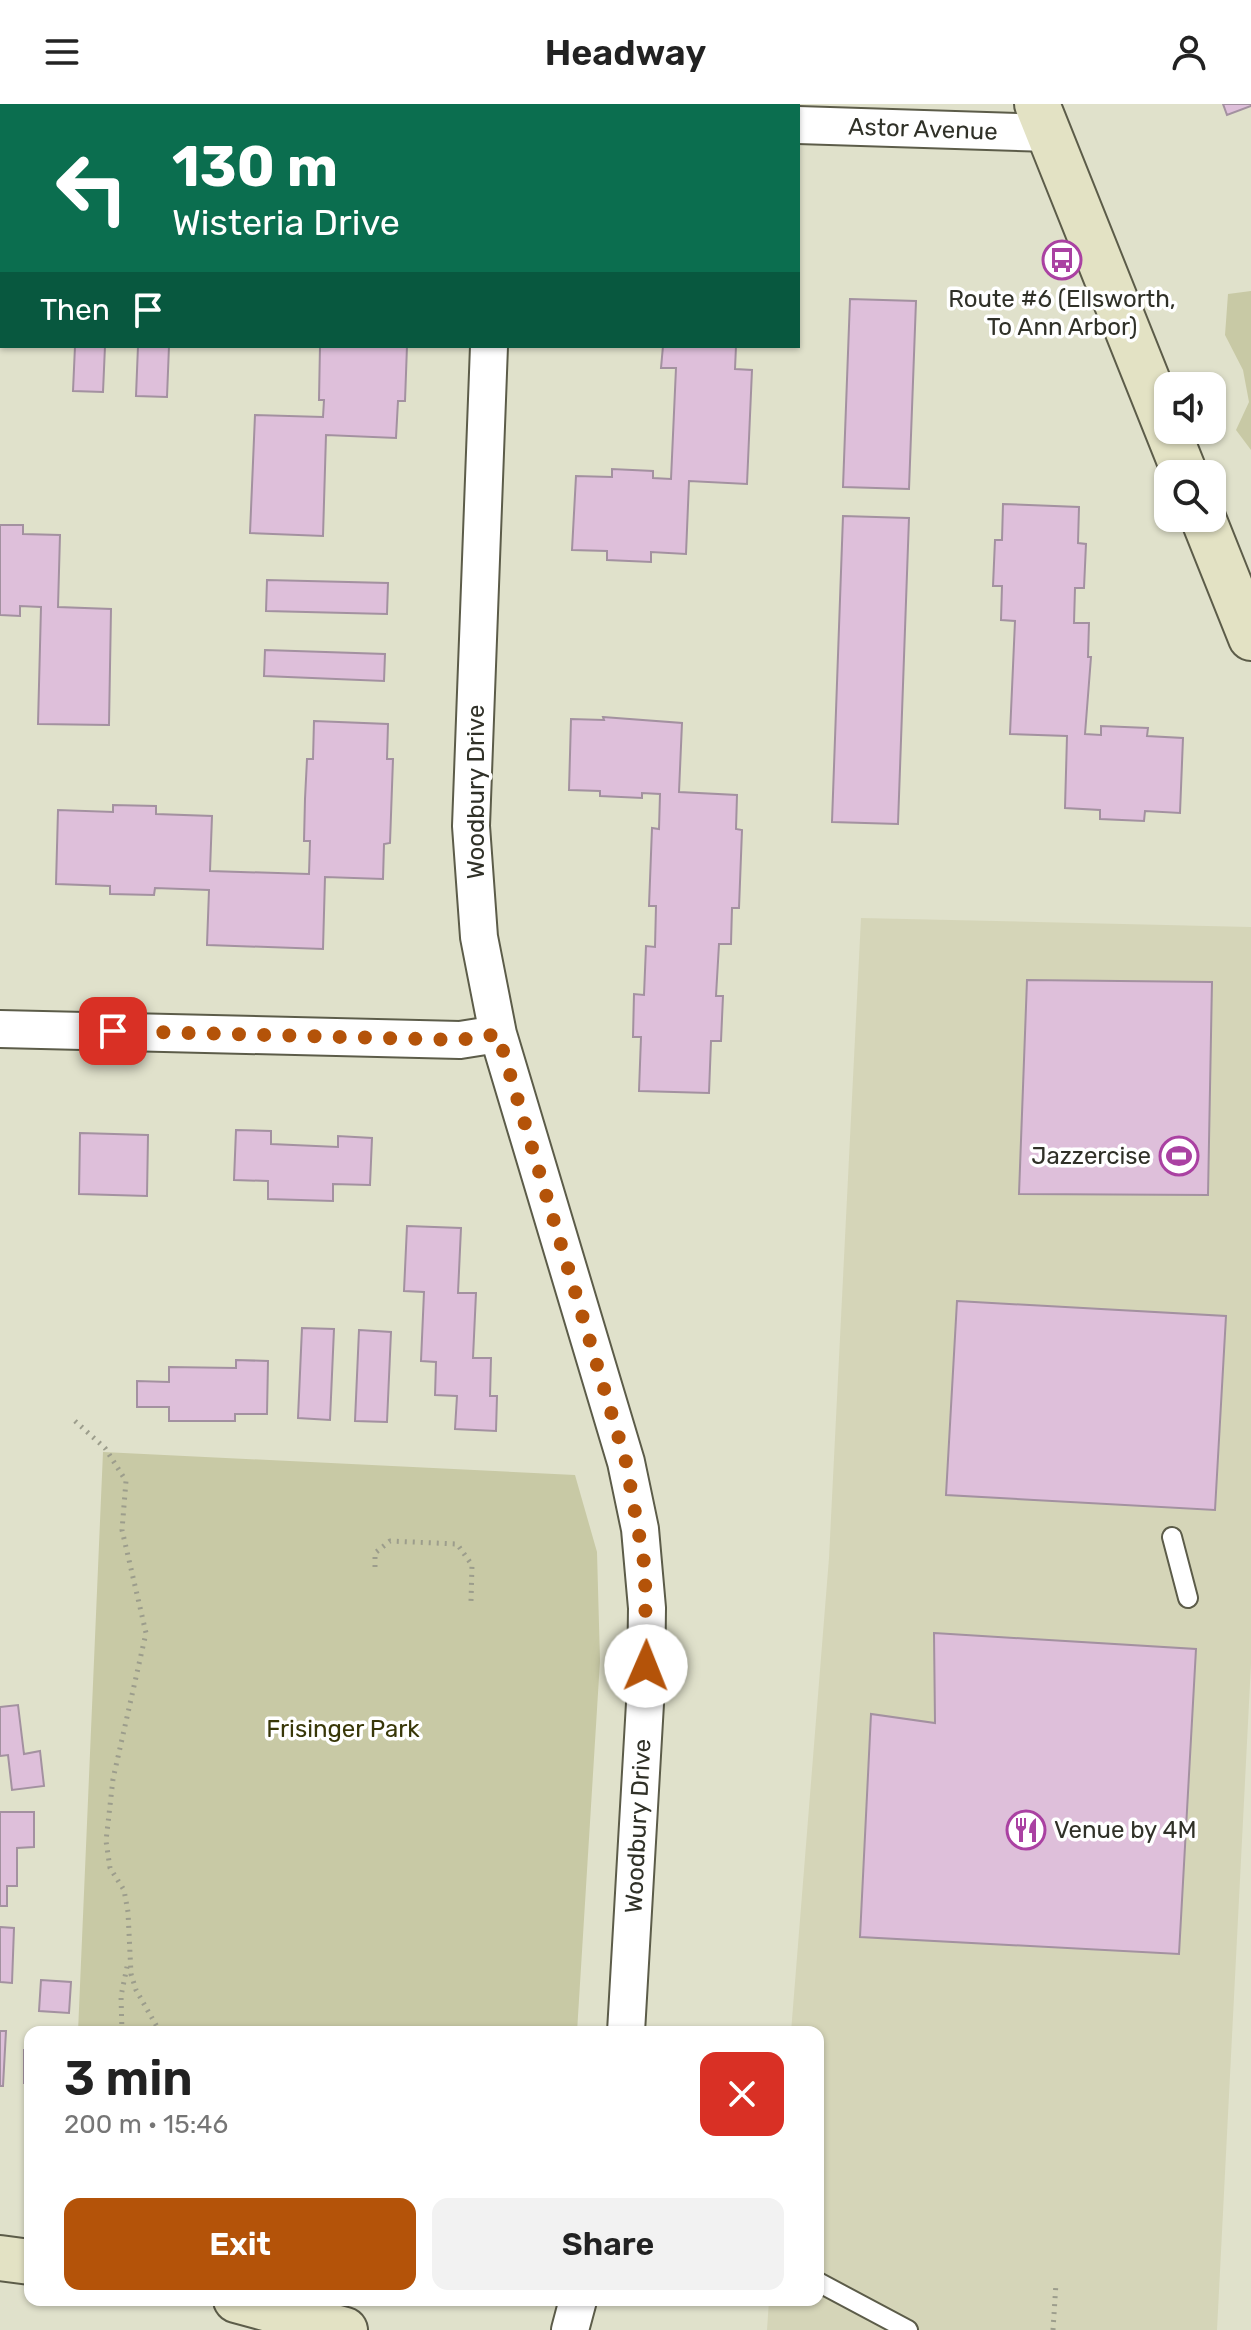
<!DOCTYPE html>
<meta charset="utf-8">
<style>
:root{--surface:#fff;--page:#f2f2f2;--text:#222;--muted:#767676;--accent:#b45309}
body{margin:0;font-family:Rubik,sans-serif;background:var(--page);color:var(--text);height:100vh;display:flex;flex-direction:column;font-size:30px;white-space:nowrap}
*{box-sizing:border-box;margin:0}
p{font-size:26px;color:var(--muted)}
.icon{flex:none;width:44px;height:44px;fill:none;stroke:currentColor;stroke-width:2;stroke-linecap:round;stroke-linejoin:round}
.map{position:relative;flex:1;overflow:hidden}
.details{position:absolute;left:24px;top:1922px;width:800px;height:280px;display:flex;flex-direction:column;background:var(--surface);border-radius:16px;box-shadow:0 2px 6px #0004}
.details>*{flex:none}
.banner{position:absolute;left:0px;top:0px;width:800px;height:244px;box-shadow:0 2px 6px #0004;background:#0b6e4f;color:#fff;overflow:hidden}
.fabs{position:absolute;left:1154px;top:268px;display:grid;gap:16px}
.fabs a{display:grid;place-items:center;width:72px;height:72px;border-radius:16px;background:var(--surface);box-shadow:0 2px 6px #0004;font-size:40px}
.pin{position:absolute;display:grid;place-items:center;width:68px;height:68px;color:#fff;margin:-34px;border-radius:16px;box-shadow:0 4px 12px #0006}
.me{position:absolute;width:88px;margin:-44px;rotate:1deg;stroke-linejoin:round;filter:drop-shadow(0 0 6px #0008)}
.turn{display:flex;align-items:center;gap:28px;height:168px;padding:0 40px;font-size:36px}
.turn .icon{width:104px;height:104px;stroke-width:2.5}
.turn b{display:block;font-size:56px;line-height:68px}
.then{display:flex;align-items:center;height:76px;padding:0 40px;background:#0003;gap:16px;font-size:30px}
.round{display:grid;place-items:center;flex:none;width:84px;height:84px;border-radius:16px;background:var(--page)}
.summary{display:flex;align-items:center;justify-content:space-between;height:136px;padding:0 40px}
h1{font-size:48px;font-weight:600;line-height:60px}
.cta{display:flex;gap:16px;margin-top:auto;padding:16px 40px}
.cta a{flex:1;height:92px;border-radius:16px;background:var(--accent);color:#fff;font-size:32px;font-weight:600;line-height:92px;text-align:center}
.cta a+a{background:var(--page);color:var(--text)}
header{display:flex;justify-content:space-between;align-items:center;height:104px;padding:0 40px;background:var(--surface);font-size:36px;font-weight:600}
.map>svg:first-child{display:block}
</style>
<header><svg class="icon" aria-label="menu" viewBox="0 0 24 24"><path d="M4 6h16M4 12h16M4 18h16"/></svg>Headway<svg class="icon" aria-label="person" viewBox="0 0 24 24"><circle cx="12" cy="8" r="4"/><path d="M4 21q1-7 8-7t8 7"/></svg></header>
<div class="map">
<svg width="1251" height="2226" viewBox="0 0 1251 2226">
<rect width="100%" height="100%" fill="#e0e1cb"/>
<path fill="#d5d5b8" d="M 861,814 L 1251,823 L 1251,1560 L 1217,2226 L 767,2226 L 769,2196 L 818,2196 L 818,1928 L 791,1928 L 829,1454 Z"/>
<path fill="#c8c9a5" d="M 1251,187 L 1251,346 L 1236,326 L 1249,298 L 1243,266 L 1225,231 L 1228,190 Z
M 103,1348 L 575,1371 L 597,1448 L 600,1557 L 577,1928 L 78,1928 Z"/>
<path fill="#debfda" stroke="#a391a0" stroke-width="2" d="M 1223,0 L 1251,0 L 1251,2 L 1227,11 Z
M 0,154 L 2,154 L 2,239 L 0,239 Z
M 850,195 L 916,197 L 909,385 L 843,383 Z
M 75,242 L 105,242 L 103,288 L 73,287 Z
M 138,242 L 169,242 L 167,293 L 136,292 Z
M 320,242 L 407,242 L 405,297 L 398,297 L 396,334 L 326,331 L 323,432 L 250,429 L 255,311 L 323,313 L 324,296 L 319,296 Z
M 663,242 L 736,242 L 735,265 L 752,266 L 747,380 L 689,377 L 686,450 L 651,448 L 651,458 L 607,456 L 607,447 L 572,446 L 576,372 L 612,373 L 612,365 L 653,367 L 653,374 L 671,375 L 676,264 L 661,264 Z
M 1003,400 L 1079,403 L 1078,439 L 1086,440 L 1084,484 L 1075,484 L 1074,519 L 1089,519 L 1088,553 L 1091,553 L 1085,630 L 1101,631 L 1101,622 L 1148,624 L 1147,632 L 1183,634 L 1180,709 L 1145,707 L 1144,717 L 1100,715 L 1100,706 L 1065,704 L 1067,632 L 1010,630 L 1015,517 L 1001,516 L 1002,482 L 993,482 L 995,436 L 1002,436 Z
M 843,412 L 909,414 L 898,720 L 832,718 Z
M 0,421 L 23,421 L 23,430 L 60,431 L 58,503 L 111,505 L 109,621 L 38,620 L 41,503 L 20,502 L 20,512 L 0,511 Z
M 267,476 L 388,479 L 387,510 L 266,507 Z
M 265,546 L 385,550 L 384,577 L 264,572 Z
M 603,613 L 682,619 L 679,688 L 737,691 L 736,725 L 742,726 L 739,804 L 732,804 L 731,840 L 719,840 L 716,892 L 723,892 L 721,937 L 711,937 L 709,989 L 639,987 L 641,933 L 633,933 L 634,890 L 644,891 L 646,842 L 655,843 L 656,802 L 649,802 L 652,724 L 659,725 L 660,690 L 642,689 L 642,694 L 600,692 L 600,687 L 569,686 L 571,615 L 604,616 Z
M 314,617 L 388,620 L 387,655 L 393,655 L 390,739 L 384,740 L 383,775 L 325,773 L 323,845 L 207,841 L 209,786 L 155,784 L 154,791 L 110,790 L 110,782 L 56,780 L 58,706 L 113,708 L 113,701 L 156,702 L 156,710 L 212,712 L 210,767 L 309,770 L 310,737 L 304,737 L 305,695 L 307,655 L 313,655 Z
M 1027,876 L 1212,878 L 1208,1091 L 1019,1090 Z
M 236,1026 L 271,1027 L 271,1040 L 338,1043 L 338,1032 L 372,1034 L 370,1081 L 333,1080 L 333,1097 L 268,1095 L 268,1077 L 234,1076 Z
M 80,1029 L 148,1031 L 147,1092 L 79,1090 Z
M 407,1122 L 461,1124 L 458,1189 L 476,1189 L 473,1254 L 491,1254 L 490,1292 L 497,1292 L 496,1327 L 455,1325 L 457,1292 L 435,1291 L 436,1258 L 421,1257 L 424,1188 L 404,1187 Z
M 957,1197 L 1226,1212 L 1215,1406 L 946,1391 Z
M 302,1224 L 334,1225 L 330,1316 L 298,1314 Z
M 359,1226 L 391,1228 L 387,1318 L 355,1317 Z
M 236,1256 L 268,1257 L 267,1310 L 235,1310 L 235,1317 L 169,1317 L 169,1303 L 137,1303 L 137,1277 L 169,1278 L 169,1263 L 236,1264 Z
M 934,1529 L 1196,1545 L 1179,1850 L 860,1833 L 871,1610 L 935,1619 Z
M 18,1601 L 24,1650 L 40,1647 L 44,1682 L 12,1686 L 8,1651 L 0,1652 L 0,1603 Z
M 0,1708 L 34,1708 L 34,1743 L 17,1744 L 17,1782 L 7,1782 L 7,1802 L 0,1802 Z
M 0,1823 L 14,1824 L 12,1879 L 0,1878 Z
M 41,1876 L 71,1878 L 69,1909 L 39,1907 Z
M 0,1927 L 6,1927 L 3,1982 L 0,1982 Z
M 24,1946 L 30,1946 L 30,1979 L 24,1979 Z"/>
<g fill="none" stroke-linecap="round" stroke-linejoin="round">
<defs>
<path id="lane" d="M 1172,1433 L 1188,1494
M 818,2178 L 908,2226"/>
<path id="street" d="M 798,21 L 1049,29
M 0,42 L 2,42
M 489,242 L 471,722 L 479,833 L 498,930 L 626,1358 L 640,1425 L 647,1504 L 646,1582 L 626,1928
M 0,925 L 460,936 L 498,930
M 570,2226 L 578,2196"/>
<path id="secondary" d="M 1037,0 L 1185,370
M 1203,414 L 1251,534
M 0,2154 L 30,2158
M 236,2196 L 345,2226"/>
</defs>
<use href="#lane" stroke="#5c5c49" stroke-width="22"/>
<use href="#street" stroke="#5c5c49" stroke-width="40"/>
<use href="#secondary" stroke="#5c5c49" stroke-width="48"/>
<path stroke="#9c9d8c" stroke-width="5" stroke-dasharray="2 6" stroke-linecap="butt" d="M 75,1317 L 105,1344 L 126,1377 L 122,1426 L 146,1529 L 113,1675 L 106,1737 L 110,1764 L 124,1786 L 128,1808 L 131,1870 L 136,1886 L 160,1928
M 375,1463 L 375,1449 L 390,1437 L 457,1440 L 472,1461 L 471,1497 L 467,1500
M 122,1928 L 121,1892 L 128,1858
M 484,2196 L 486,2200
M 1053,2226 L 1056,2179"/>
<use href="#lane" stroke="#fff" stroke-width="18"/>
<use href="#street" stroke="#fff" stroke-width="36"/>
<use href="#secondary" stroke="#e3e2c4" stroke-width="44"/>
</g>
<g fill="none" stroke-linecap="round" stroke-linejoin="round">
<path stroke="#b45309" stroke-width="14" stroke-dasharray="0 25.2" d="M 113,927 L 460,936 L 498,930 L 626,1358 L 645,1464 L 646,1562"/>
</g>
<defs>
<symbol id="bus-ring" viewBox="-11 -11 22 22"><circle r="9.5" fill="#fff" stroke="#aa41a2" stroke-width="1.5"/><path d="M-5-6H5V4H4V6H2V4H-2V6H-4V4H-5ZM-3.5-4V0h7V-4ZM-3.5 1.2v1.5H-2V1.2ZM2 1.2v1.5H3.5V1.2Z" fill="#aa41a2"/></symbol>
<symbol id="stadium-ring" viewBox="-11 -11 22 22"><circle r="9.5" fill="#fff" stroke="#aa41a2" stroke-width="1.5"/><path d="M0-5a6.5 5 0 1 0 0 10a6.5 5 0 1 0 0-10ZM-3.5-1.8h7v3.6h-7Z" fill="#aa41a2"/></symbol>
<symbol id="restaurant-ring" viewBox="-11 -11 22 22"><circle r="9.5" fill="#fff" stroke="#aa41a2" stroke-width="1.5"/><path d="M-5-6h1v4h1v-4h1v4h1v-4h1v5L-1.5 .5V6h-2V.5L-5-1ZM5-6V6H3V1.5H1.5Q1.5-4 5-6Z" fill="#aa41a2"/></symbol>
</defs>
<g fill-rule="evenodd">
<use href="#bus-ring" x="1040" y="134" width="44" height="44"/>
<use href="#stadium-ring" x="1157" y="1030" width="44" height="44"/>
<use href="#restaurant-ring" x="1004" y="1704" width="44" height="44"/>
</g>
<g text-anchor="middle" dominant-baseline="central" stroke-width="7" stroke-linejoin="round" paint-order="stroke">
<g font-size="24" fill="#303128" stroke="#fff">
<text transform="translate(923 25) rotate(2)">Astor Avenue</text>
<text transform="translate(476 688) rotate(-90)">Woodbury Drive</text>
<text transform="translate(638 1722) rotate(-87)">Woodbury Drive</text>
</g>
<g font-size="24" fill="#303128" stroke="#fff">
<text x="1062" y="195">Route #6 (Ellsworth,<tspan x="1062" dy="28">To Ann Arbor)</tspan></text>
<text x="1151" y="1052" text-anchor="end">Jazzercise</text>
<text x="1054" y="1726" text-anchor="start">Venue by 4M</text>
</g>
<g font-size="24" fill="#383708" stroke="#fff">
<text x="343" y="1625">Frisinger Park</text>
</g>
</g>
</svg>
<div class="fabs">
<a><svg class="icon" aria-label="sound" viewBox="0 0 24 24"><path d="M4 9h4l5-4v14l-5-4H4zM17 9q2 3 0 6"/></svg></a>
<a><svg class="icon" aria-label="search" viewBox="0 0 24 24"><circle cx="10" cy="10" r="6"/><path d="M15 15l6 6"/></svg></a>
</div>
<div class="pin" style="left:113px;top:927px;background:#d93025"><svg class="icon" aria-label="arrive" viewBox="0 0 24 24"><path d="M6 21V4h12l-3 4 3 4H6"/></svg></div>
<svg class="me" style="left:646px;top:1562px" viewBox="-20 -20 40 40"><circle r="19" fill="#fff"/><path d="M0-13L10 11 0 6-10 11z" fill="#b45309"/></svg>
<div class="banner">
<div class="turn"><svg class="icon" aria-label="left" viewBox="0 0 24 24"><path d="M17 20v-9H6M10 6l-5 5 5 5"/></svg><div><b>130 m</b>Wisteria Drive</div></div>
<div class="then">Then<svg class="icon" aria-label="arrive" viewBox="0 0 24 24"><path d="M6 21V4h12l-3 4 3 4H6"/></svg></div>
</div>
<section class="details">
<div class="summary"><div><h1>3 min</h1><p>200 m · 15:46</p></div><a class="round" style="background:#d93025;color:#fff"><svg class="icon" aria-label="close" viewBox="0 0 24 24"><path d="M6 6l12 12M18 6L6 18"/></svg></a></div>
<div class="cta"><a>Exit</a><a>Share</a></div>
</section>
</div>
